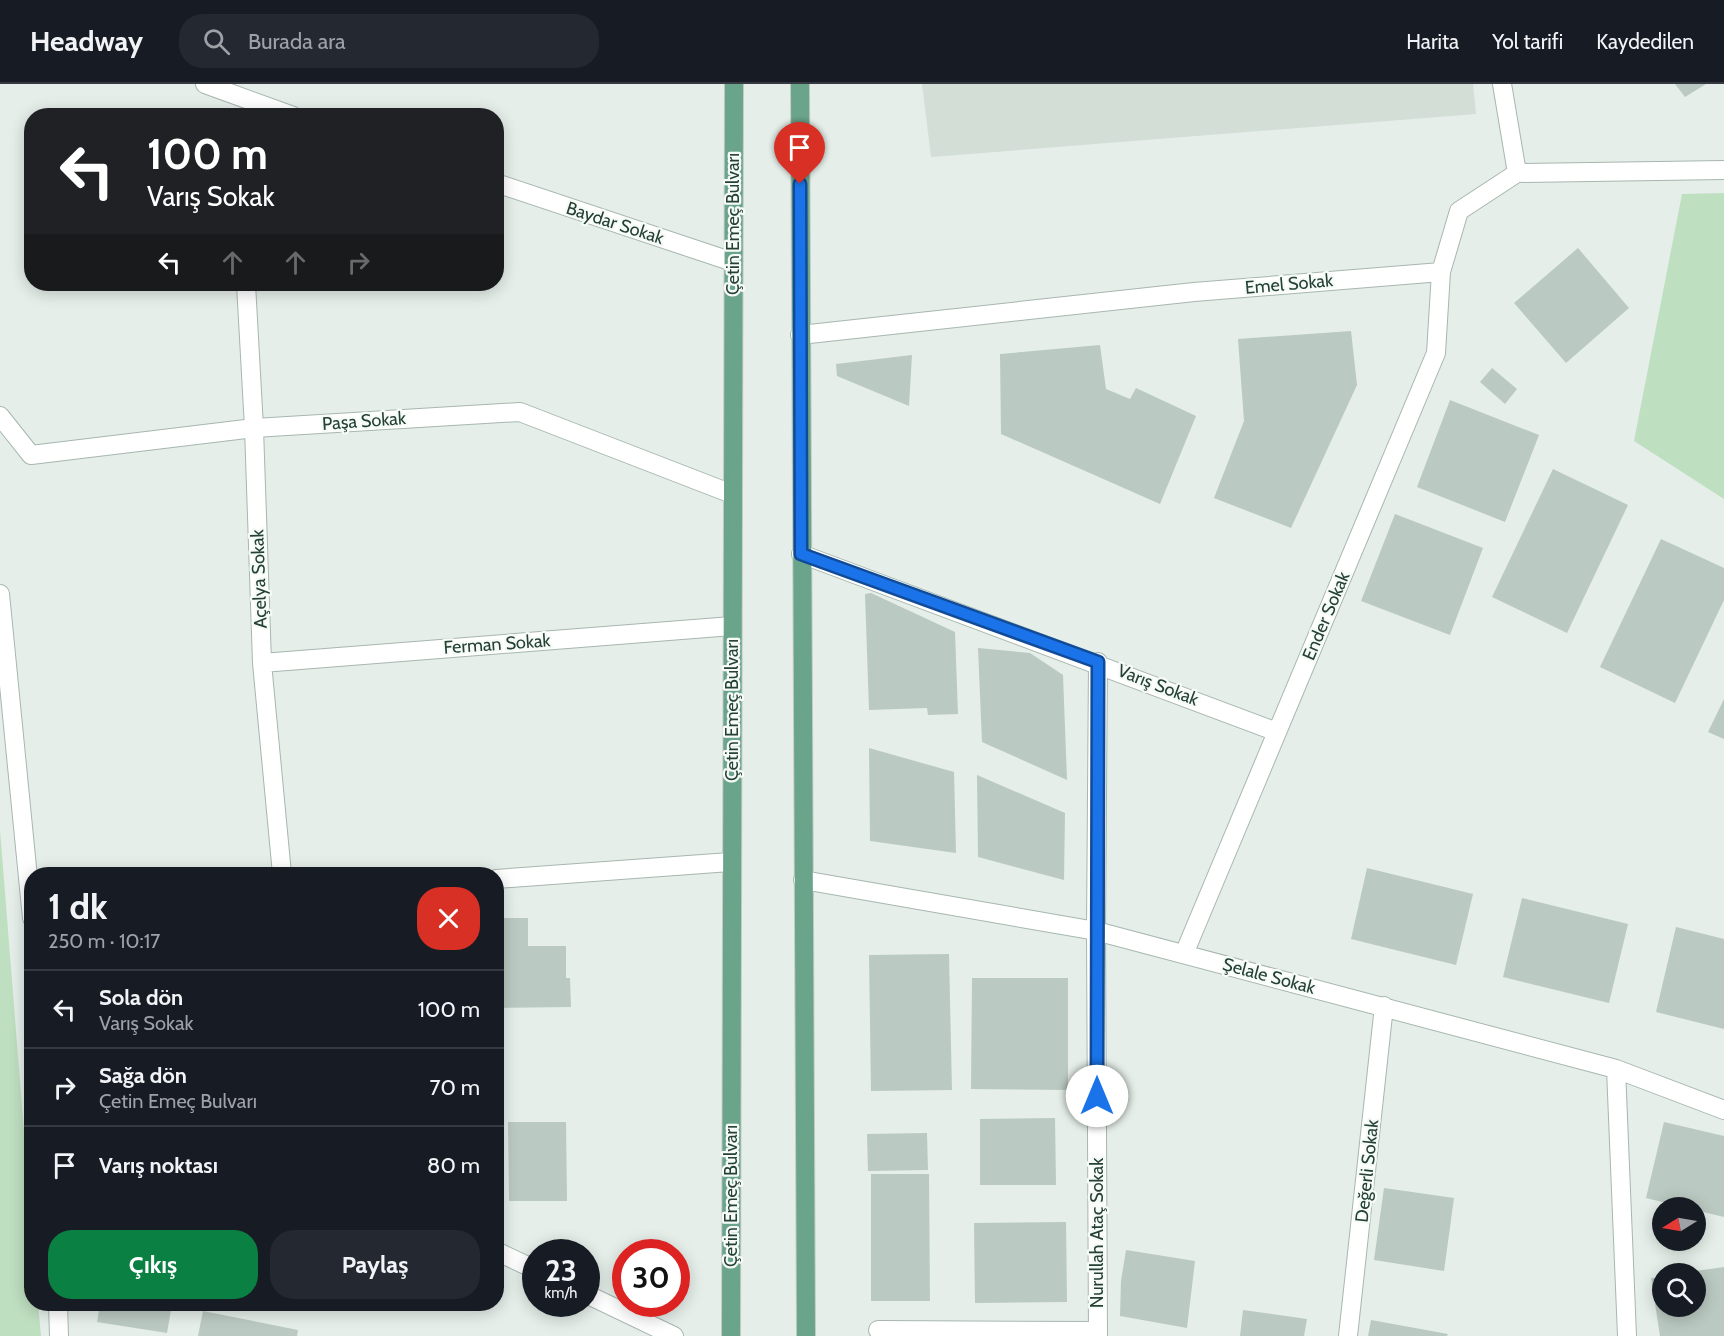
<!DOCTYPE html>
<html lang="tr">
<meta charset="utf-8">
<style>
:root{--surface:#171b24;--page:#242831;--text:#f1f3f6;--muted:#9ea1a6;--line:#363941;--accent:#0b8043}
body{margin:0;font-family:Cabin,sans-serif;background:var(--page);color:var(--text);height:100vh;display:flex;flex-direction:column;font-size:22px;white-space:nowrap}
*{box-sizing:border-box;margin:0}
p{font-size:20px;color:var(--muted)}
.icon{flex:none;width:33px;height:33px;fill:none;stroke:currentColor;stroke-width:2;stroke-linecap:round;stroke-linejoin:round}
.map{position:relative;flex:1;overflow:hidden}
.drawer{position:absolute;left:24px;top:783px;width:480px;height:444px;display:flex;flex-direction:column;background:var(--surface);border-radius:24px;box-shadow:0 3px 15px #0003}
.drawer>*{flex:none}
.banner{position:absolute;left:24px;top:24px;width:480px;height:183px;border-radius:24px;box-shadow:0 3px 15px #0003;background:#202124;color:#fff;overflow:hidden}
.needle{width:39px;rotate:259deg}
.fabs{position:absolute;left:1652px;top:1113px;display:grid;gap:12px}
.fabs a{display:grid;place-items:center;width:54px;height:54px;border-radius:50%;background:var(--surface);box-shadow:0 3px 15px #0003;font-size:30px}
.speed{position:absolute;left:522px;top:1155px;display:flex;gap:12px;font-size:30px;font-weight:700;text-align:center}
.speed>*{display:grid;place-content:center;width:78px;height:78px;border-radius:50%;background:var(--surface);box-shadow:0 3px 15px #0003;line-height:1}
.speed small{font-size:15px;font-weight:400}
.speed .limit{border:9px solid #d22;background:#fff;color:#111}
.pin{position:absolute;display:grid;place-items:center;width:51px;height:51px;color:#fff;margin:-62px -26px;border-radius:50% 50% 50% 0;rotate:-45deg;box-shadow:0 0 6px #0007}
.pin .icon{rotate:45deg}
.me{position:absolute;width:66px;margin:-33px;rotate:0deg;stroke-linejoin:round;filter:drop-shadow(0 0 4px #0008)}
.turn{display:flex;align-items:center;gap:21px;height:126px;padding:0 24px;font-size:27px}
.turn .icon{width:78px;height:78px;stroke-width:2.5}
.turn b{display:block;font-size:42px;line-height:51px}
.lanes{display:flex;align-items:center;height:57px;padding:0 24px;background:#0003;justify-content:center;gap:30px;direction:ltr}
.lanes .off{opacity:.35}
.round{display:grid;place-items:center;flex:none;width:63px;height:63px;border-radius:24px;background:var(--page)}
.summary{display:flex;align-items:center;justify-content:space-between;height:102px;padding:0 24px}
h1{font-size:36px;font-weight:700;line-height:45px}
.cta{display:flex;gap:12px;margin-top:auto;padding:12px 24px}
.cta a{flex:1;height:69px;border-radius:24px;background:var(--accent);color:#fff;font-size:24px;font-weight:700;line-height:69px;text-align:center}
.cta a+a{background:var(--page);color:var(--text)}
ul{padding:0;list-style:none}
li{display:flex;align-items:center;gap:18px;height:78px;padding:0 24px;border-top:2px solid var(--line)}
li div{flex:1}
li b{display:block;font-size:22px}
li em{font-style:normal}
header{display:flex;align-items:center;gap:36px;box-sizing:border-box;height:84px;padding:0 30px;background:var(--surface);border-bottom:2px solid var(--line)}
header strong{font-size:28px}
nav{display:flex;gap:33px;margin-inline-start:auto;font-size:21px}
.search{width:420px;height:54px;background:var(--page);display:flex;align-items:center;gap:15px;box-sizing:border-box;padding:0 21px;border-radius:24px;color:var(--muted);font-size:22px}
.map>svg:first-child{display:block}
</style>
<header>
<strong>Headway</strong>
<div class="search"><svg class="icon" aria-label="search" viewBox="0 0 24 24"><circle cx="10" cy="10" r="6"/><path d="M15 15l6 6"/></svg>Burada ara</div>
<nav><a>Harita</a><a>Yol tarifi</a><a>Kaydedilen</a></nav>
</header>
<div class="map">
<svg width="1724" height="1252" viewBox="0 0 1724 1252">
<rect width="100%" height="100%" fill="#e5eee9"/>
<path fill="#d3ded7" d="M 922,0 L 1473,0 L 1476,30 L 931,73 Z"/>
<path fill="#bfdfc1" d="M 1724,109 L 1724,415 L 1634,357 L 1682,110 Z
M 0,746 L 31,1135 L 32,1220 L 38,1220 L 41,1252 L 0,1252 Z"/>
<path fill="#bac9c1" d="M 1675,0 L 1706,0 L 1685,13 Z
M 1578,164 L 1629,224 L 1566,279 L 1514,219 Z
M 1351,247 L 1357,301 L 1291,444 L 1214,414 L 1244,337 L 1238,255 Z
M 1100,261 L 1106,305 L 1130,315 L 1136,304 L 1196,332 L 1160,420 L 1001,350 L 1000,270 Z
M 912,271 L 909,322 L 837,292 L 836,280 Z
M 1492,284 L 1517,305 L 1505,320 L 1480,298 Z
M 1450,316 L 1539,351 L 1505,438 L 1417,403 Z
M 1553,385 L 1628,421 L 1567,549 L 1492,513 Z
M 1395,430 L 1483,464 L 1450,551 L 1361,517 Z
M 1661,455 L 1724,484 L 1724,516 L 1675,619 L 1600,583 Z
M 871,509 L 955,548 L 958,630 L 928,631 L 927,624 L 869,626 L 865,510 Z
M 978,564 L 1030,569 L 1063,591 L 1067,696 L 982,658 Z
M 1724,615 L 1724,655 L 1708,648 Z
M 869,664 L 954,688 L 956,769 L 870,757 Z
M 977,691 L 1065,729 L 1064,796 L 978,773 Z
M 1367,784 L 1473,810 L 1456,881 L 1351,855 Z
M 1522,814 L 1628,840 L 1609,919 L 1503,893 Z
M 496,834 L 528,834 L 528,862 L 566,862 L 566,894 L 570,894 L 571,923 L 496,924 Z
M 1676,843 L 1724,855 L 1724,945 L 1656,928 Z
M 949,870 L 952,1006 L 871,1007 L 869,871 Z
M 972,894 L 1068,894 L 1068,1006 L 971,1005 Z
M 1055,1034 L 1056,1101 L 980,1101 L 980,1035 Z
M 508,1038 L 566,1038 L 567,1117 L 509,1117 Z
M 1664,1038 L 1724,1052 L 1724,1133 L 1646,1114 Z
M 927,1049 L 928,1086 L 868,1087 L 867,1050 Z
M 871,1090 L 929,1090 L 930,1217 L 871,1217 Z
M 1384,1104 L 1454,1114 L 1444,1187 L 1374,1176 Z
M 1066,1138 L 1067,1218 L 975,1219 L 974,1139 Z
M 1126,1166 L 1195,1177 L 1187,1244 L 1120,1232 L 1121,1197 Z
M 1724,1183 L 1724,1252 L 1660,1252 L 1651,1194 L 1662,1193 L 1662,1222 L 1695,1222 L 1695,1190 L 1689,1188 Z
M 100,1220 L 172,1220 L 167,1249 L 97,1238 Z
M 1243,1226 L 1307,1235 L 1304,1252 L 1240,1252 Z
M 203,1227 L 298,1246 L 297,1252 L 198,1252 Z
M 1371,1236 L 1448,1250 L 1447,1252 L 1368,1252 Z"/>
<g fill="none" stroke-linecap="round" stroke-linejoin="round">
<defs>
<path id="minor" d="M 205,0 L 293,32
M 1502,0 L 1517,89
M 496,99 L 733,178
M 246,200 L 254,344 L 262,579 L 282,790
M 800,251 L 1194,208 L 1441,188 L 1459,127 L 1517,89 L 1724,86
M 0,332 L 31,371 L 254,344 L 520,328 L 732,410
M 801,470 L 1277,648
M 0,510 L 32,834
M 1098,578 L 1096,847 L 1098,1252
M 262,579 L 732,542
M 496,795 L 730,778
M 803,796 L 1096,847 L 1616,985 L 1724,1026
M 1184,870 L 1436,269 L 1441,188
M 1616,985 L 1627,1252
M 496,1167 L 536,1186
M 586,1210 L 674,1252
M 58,1220 L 59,1252
M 878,1246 L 1098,1247
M 1348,1252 L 1384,922"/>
<path id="major" d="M 800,0 L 806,1252
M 731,1252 L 734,0"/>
</defs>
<use href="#minor" stroke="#a7b7af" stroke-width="20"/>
<use href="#major" stroke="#c2cac6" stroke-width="20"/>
<use href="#minor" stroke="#fff" stroke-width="18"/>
<use href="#major" stroke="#6aa48a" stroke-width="18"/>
</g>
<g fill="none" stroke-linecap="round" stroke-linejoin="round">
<defs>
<path id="route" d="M 800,100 L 801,470 L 1098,578 L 1097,1012"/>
</defs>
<use href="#route" stroke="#114b97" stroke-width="15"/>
<use href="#route" stroke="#1a73e8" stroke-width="10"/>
</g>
<g text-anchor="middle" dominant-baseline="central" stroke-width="4.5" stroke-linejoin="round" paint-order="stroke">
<g font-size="18" fill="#244134" stroke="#f6fbf8">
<text transform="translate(615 139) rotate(18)">Baydar Sokak</text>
<text transform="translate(733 140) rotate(-90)">Çetin Emeç Bulvarı</text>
<text transform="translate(1289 200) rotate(-5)">Emel Sokak</text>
<text transform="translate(364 337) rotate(-4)">Paşa Sokak</text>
<text transform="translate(259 495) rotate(-92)">Açelya Sokak</text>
<text transform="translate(1326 532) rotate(-67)">Ender Sokak</text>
<text transform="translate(497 560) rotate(-4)">Ferman Sokak</text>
<text transform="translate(1158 601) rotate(21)">Varış Sokak</text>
<text transform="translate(732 626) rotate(-90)">Çetin Emeç Bulvarı</text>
<text transform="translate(1269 892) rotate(15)">Şelale Sokak</text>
<text transform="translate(1367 1087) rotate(-84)">Değerli Sokak</text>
<text transform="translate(731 1112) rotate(-90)">Çetin Emeç Bulvarı</text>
<text transform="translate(1097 1149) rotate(-90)">Nurullah Ataç Sokak</text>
</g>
</g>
</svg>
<div class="fabs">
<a><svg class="needle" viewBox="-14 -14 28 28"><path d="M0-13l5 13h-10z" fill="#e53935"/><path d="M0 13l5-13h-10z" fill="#9ea1a6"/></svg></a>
<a><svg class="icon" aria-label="search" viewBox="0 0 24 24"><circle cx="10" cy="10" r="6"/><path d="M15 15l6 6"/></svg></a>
</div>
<div class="speed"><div>23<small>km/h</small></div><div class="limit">30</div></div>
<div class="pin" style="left:800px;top:100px;background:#d93025"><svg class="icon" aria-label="arrive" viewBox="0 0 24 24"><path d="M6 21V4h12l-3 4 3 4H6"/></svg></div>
<svg class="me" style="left:1097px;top:1012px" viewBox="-20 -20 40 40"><circle r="19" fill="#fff"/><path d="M0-13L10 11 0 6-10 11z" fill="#1a73e8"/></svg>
<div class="banner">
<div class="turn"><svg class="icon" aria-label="left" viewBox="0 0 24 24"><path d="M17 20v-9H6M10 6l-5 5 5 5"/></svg><div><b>100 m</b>Varış Sokak</div></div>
<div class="lanes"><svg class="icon" aria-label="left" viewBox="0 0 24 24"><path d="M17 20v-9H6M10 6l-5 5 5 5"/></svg><svg class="icon off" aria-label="ahead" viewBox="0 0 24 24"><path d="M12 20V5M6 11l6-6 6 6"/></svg><svg class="icon off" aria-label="ahead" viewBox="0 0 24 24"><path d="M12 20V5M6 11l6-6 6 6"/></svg><svg class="icon off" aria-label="right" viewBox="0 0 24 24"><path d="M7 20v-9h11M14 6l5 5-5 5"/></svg></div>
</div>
<section class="drawer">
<div class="summary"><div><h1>1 dk</h1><p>250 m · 10:17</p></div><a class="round" style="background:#d93025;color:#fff"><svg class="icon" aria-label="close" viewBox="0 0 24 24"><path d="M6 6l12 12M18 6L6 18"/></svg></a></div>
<ul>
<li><svg class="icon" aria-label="left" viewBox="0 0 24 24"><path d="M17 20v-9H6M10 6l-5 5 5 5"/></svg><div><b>Sola dön</b><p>Varış Sokak</p></div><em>100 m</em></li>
<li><svg class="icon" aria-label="right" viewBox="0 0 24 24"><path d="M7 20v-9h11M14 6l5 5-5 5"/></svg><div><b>Sağa dön</b><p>Çetin Emeç Bulvarı</p></div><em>70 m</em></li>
<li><svg class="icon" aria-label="arrive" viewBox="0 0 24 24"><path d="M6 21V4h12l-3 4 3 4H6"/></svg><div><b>Varış noktası</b></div><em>80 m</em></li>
</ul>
<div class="cta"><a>Çıkış</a><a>Paylaş</a></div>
</section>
</div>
